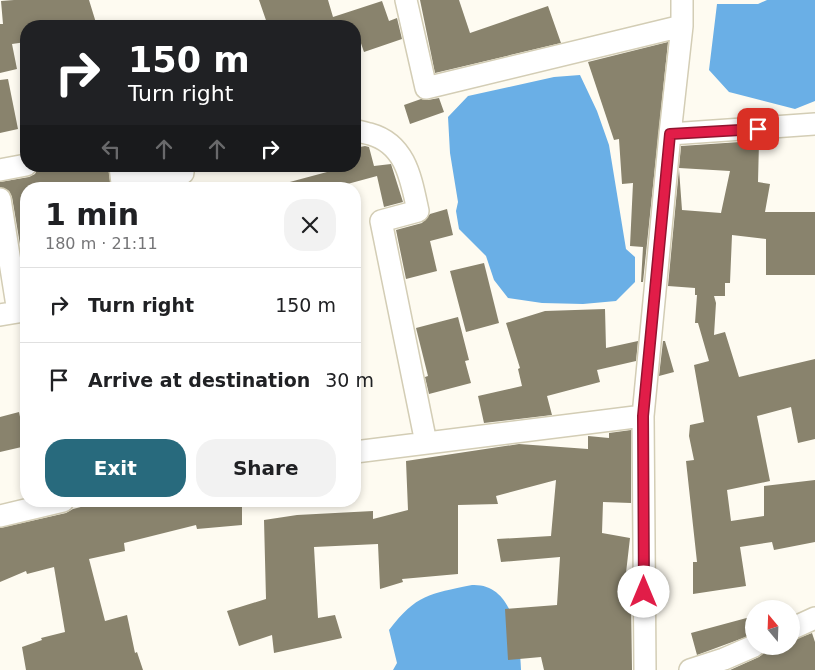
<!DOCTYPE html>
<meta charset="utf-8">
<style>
:root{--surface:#fff;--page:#f2f2f2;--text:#202124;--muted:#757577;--line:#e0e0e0;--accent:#286a7d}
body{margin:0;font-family:"DejaVu Sans",sans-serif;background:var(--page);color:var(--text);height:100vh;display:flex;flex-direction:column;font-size:19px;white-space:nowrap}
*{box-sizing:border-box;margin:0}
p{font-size:16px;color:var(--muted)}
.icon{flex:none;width:28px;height:28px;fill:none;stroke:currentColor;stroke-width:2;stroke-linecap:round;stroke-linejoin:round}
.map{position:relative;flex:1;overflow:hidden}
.sheet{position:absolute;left:20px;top:182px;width:341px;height:325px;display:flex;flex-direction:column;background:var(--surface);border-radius:20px;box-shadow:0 2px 8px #0003}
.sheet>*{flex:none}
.banner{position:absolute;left:20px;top:20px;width:341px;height:152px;border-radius:20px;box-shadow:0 2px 8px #0003;background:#202124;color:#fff;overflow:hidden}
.needle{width:32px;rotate:341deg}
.fabs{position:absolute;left:745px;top:600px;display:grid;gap:10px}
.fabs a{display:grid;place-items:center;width:55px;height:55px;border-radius:50%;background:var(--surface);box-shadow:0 2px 8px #0003;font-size:25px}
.pin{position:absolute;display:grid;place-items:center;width:42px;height:42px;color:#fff;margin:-21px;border-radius:10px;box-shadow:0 2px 8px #0006}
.me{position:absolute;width:55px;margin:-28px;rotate:0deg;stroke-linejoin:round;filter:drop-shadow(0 0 4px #0008)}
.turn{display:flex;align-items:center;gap:18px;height:105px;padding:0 25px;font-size:22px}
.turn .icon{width:65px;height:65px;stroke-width:2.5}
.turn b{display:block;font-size:35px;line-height:42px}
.lanes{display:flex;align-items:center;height:48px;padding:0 25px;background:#0003;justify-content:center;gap:25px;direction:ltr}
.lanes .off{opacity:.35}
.round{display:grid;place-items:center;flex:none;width:52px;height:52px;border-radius:20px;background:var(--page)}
.headline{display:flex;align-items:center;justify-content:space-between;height:85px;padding:0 25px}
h1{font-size:30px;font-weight:600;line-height:38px}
.button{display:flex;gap:10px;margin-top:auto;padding:10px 25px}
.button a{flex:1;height:58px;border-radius:20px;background:var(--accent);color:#fff;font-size:20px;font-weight:600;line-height:58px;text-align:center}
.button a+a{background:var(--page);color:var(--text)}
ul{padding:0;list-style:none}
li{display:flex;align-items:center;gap:15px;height:75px;padding:0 25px;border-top:1px solid var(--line)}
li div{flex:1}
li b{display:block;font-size:19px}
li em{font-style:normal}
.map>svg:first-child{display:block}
</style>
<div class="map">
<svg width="815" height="670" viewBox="0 0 815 670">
<rect width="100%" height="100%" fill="#fefbf1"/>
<path fill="#6aafe6" d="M 767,0 L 815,0 L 815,101 L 795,109 L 729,92 L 709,70 L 717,4 L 758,4 Z
M 580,75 L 597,111 L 609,145 L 626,249 L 635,257 L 635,282 L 616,301 L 583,304 L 542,303 L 508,298 L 494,280 L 486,256 L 459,229 L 456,211 L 458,202 L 450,153 L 448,117 L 468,96 L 554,77 Z
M 472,585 C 514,583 520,639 521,670 L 393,670 L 397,663 L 389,630 C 417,594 429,594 472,585 Z"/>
<path fill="#89836d" d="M 14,0 L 89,0 L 97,26 L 26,26 L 26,42 L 12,44 L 17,69 L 0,73 L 0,24 L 3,24 L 1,1 Z
M 259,0 L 328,0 L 333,17 L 382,1 L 389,21 L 397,18 L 402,39 L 364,52 L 355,26 L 268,26 Z
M 420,0 L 459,0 L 470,33 L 548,6 L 561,43 L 435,73 Z
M 668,42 L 643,282 L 641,282 L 643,247 L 630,246 L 633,183 L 622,184 L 619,139 L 614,140 L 588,62 Z
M 8,79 L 18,129 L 0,133 L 0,80 Z
M 439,98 L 444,112 L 410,124 L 404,105 L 421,99 L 428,100 Z
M 740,142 L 759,142 L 758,182 L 770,184 L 765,212 L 815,212 L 815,275 L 766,275 L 766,239 L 732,235 L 730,283 L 725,283 L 725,296 L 714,296 L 716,303 L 714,335 L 725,332 L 739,377 L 815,359 L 815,439 L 798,443 L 791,407 L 757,416 L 770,481 L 727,490 L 731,521 L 764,516 L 764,486 L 815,480 L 815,542 L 774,550 L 772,542 L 740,547 L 746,586 L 693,594 L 693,562 L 697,562 L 686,461 L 694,460 L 689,436 L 690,425 L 704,422 L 694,365 L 709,361 L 698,323 L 695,323 L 697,295 L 695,295 L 695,288 L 668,286 L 679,169 L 682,210 L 721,213 L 730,171 L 679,168 L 681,146 Z
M 365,146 L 369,147 L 374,166 L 391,164 L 403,202 L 384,207 L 377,176 L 329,189 L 287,189 L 286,183 L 327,172 L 325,166 L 355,166 L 355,148 Z
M 47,166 L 108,166 L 111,189 L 26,189 L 25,274 L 12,197 L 9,191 L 0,187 L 0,182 L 29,177 L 35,174 L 38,168 Z
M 447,209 L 453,235 L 430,241 L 437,271 L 406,279 L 396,230 L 422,223 L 430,214 Z
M 484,263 L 499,323 L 466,332 L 450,271 Z
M 605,309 L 606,348 L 638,341 L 636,361 L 597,370 L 600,382 L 547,396 L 552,415 L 484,423 L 478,396 L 522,386 L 518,369 L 520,368 L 506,323 L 545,311 Z
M 458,317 L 469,360 L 465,361 L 471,383 L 429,394 L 425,377 L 428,376 L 416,328 Z
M 663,341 L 665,341 L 674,372 L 659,376 Z
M 19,412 L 26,446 L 0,452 L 0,417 Z
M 631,430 L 631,503 L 603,502 L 602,533 L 630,538 L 623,599 L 631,599 L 632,670 L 544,670 L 541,657 L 508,660 L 505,609 L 557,605 L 560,557 L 501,562 L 497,539 L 551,536 L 556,480 L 496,496 L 498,504 L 458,505 L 458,574 L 402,579 L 403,582 L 380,589 L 378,544 L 314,547 L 318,618 L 335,615 L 342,638 L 274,653 L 272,635 L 239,646 L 227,611 L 266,599 L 264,520 L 297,515 L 373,511 L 373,519 L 408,510 L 406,461 L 519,444 L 588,449 L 588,436 L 609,438 L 609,433 Z
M 104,501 L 242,501 L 242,525 L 197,529 L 196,525 L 124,543 L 125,551 L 89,559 L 105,621 L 127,615 L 135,653 L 137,652 L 143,670 L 26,670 L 22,647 L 42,640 L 41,638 L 65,632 L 54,567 L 27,574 L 26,571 L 0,582 L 0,528 L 66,513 L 73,509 Z
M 754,616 L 754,634 L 697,655 L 691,633 Z
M 812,633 L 815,642 L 815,670 L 730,670 L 759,657 L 764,653 L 766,646 L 791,646 L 791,641 Z"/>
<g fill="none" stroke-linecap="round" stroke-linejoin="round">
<defs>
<path id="street" d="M 406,0 L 426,88 L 682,26
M 355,131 C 360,131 365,133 370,134 C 406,144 411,179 418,211 L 381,221 L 426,443
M 670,134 L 682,26 L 682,0
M 120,166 L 122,183 L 183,173 L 183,166
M 0,170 L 26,165
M 0,199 L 18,312 L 0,315
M 643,416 L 645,670
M 355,452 L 643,416 L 670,134 L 815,124
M 0,516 L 63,501
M 791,629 L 815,618
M 690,670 L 724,659 L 754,646"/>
</defs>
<use href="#street" stroke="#d3cdb5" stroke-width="24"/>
<use href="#street" stroke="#fff" stroke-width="21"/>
</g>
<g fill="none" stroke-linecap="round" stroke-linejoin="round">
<defs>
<path id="route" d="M 644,592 L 643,416 L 670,134 L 758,129"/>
</defs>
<use href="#route" stroke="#92132f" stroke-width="12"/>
<use href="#route" stroke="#e11d48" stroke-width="9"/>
</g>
</svg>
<div class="fabs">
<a><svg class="needle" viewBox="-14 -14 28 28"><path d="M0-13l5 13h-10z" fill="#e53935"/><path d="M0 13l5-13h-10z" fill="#757577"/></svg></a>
</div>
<div class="pin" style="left:758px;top:129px;background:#d93025"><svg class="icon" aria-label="arrive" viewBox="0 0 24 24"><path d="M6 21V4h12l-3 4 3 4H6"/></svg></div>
<svg class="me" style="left:644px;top:592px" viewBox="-20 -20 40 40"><circle r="19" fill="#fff"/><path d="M0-13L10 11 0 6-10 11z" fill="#e11d48"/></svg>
<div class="banner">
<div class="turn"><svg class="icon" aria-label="right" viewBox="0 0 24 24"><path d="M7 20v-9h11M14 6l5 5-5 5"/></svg><div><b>150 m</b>Turn right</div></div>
<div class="lanes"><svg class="icon off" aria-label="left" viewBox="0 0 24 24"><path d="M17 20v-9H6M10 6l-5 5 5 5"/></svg><svg class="icon off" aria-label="ahead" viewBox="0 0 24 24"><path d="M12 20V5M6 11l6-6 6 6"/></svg><svg class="icon off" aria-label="ahead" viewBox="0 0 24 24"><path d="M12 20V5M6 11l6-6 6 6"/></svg><svg class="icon" aria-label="right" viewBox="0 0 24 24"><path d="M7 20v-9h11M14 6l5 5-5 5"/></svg></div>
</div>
<section class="sheet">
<div class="headline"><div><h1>1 min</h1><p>180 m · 21:11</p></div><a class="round"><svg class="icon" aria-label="close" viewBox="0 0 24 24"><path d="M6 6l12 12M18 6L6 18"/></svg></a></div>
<ul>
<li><svg class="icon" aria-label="right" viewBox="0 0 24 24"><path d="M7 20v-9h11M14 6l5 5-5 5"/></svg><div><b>Turn right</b></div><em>150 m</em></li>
<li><svg class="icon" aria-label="arrive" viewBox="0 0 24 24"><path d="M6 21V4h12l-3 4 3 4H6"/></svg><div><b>Arrive at destination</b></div><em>30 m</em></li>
</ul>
<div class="button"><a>Exit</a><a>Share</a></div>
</section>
</div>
